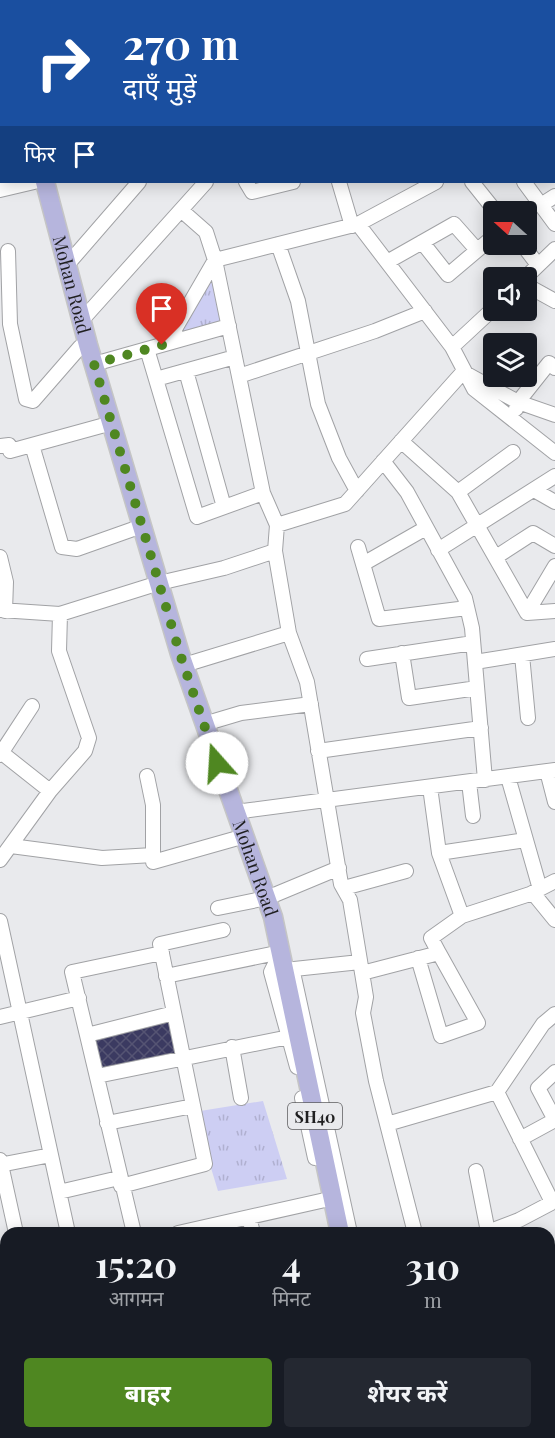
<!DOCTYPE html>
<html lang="hi">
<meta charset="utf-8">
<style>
:root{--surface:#171b24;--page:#242831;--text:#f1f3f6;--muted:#9ea1a6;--accent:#4f8721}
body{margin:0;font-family:"Playfair Display","Noto Sans Devanagari",serif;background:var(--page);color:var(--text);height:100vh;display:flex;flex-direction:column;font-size:22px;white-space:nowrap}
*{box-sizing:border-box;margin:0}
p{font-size:20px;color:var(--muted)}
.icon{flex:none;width:33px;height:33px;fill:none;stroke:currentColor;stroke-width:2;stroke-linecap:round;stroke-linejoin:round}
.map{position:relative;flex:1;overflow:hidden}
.panel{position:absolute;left:0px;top:1227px;width:555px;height:212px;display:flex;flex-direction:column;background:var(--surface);border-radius:18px 18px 0 0;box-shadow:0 3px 15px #0003}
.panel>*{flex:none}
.hud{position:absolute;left:0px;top:0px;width:555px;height:183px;box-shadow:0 3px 15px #0003;background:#1a4fa0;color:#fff;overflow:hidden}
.needle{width:39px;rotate:291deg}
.fabs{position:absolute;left:483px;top:201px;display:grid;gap:12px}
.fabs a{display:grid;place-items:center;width:54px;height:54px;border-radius:6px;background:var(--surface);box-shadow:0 3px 15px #0003;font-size:30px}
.pin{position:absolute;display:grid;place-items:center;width:51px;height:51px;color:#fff;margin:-62px -26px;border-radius:50% 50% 50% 0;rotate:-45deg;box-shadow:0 0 6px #0007}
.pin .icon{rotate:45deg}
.me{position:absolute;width:66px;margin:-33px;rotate:341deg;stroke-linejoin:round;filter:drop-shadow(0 0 4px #0008)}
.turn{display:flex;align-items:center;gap:21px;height:126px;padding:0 24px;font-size:27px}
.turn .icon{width:78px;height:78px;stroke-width:2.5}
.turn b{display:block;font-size:42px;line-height:51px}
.then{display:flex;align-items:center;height:57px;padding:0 24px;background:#0003;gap:12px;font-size:22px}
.eta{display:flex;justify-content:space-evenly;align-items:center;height:102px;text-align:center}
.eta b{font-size:36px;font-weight:700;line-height:42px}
.action{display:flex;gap:12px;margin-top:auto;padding:12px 24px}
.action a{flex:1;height:69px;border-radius:6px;background:var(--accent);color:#fff;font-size:24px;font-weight:700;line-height:69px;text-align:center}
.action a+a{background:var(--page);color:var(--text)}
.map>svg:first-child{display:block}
</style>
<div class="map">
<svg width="555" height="1438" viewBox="0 0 555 1438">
<defs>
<pattern id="park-tufts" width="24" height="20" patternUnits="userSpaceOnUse" patternTransform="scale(1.5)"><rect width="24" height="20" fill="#cdcef3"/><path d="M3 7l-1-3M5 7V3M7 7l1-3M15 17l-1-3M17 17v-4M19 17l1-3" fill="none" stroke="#b0b0d0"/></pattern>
<pattern id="building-cross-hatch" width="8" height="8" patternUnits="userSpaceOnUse" patternTransform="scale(1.5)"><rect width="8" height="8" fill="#3b3a61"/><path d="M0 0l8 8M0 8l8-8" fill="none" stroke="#555473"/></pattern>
</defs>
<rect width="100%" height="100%" fill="#e9eaed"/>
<path fill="url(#park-tufts)" d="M 213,270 L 224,324 L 180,336 L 178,330 Z
M 263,1101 L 287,1179 L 218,1191 L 194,1112 Z"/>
<path fill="url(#building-cross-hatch)" d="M 175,1016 L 183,1057 L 100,1071 L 88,1038 Z
M 146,1432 L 181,1432 L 182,1438 L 137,1438 Z
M 302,1432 L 358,1432 L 359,1438 L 303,1438 Z"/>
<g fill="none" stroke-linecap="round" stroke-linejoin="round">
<defs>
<path id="minor" d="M 102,2 L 106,0
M 135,2 L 135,0
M 292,2 L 294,0
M 366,2 L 367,0
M 554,117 L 555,116
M 554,159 L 555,158
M 246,182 L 252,192 L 293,182
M 339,182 L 352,226
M 472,182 L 496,212
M 524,182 L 555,224
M 0,190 L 34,182
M 541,205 L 555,196
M 181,210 L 206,232 L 215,260 L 263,493 L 277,525 L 275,551 L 289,633 L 307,682 L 341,884 L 350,900 L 366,997 L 363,1013 L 376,1081 L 415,1233
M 358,224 L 452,347 L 474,389 L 555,453
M 422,242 L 448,275 L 494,236
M 278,244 L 298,301 L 318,404 L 339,458 L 357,491
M 522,244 L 538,265
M 8,251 L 10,324 L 26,399 L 33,401 L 80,347 L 88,345
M 387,262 L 454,224 L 477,250
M 67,265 L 139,182
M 525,278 L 555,249
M 526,285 L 555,301
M 82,320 L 206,182
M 176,341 L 175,329 L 215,260 L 358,224 L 436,182
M 452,347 L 494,308
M 147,349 L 197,517 L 263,493
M 94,364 L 229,326
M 186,371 L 224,507
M 239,376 L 375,331 L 425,311
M 156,379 L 235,357
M 516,409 L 518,402 L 549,363 L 555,368
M 401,441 L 458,492
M 32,445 L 62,547 L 77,549 L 142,526
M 0,446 L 9,445 L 10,451 L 112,423
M 513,452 L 458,492 L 527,613
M 383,461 L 407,492 L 465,598 L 472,628 L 485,780
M 534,490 L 555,502
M 277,525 L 345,504 L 463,372 L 518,402 L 555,415
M 358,547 L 379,619 L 467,608
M 438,550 L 555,476
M 0,557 L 6,582 L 5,611
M 496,557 L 533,533 L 555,546
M 363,564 L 426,528
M 0,610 L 60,614
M 527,613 L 555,566
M 527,613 L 555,611
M 402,653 L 409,698 L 477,688
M 522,655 L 528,718
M 367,659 L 473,643
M 475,662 L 555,649
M 184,665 L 289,633
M 204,724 L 241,713 L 311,704
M 318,751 L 481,728
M 2,753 L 50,791
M 0,755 L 32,706
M 547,771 L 555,802
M 147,776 L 153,805 L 153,862 L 245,836
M 508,777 L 540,889
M 469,782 L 473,816
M 430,787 L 439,853 L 462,916
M 235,812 L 555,770
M 11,846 L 102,858 L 153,855
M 439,853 L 526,840
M 0,860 L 50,791 L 85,751 L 89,738 L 59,651 L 60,614 L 159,583 L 224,568 L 275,551
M 344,888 L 406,871
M 533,893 L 555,920
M 218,908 L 267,898 L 339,868
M 0,921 L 68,1233
M 281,952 L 271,972 L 297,1067
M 418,958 L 441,1036 L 478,1023 L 439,953
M 285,970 L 360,962
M 362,973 L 439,953 L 431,938 L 462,916 L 530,894 L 555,881
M 166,976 L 281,952
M 294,977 L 350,1233
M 0,1017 L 79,998
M 87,1035 L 174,1013
M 232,1047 L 241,1098
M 555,1072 L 538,1088 L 555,1120
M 97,1076 L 289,1037
M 497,1092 L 552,1202
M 302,1098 L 315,1158
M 107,1123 L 193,1106
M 387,1124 L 497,1092 L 543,1024 L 555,1014
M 520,1139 L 555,1120
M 0,1160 L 16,1233
M 0,1165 L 51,1155
M 476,1171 L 488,1232
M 121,1186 L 205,1164 L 160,944 L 223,930
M 59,1192 L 119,1178
M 249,1217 L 253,1233
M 134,1233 L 72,972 L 162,953
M 178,1233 L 325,1200
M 485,1233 L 519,1220 L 555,1201
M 549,1279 L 555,1276
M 549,1293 L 555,1290
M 0,1324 L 6,1323
M 35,1432 L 36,1438
M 187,1432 L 188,1438
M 364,1432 L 365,1438
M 386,1432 L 387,1438
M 104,1438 L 122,1432
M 254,1438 L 281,1432"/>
<g id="major">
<path d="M 0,40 L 2,44"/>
<path id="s1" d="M 45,182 L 88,345 L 180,654 L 273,917 L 340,1233"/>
<path d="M 376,1432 L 377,1438"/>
</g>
</defs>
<use href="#minor" stroke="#a1a2a5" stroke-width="16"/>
<use href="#major" stroke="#c5c5c5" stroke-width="21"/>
<use href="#minor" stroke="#fff" stroke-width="14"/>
<use href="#major" stroke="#b6b5dd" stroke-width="18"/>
<path stroke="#363637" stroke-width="3" stroke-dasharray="9 4.5" stroke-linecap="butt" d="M 549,1426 L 555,1422
M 528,1438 L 537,1432"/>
</g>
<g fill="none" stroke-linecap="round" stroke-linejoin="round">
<path stroke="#4f8721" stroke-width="10" stroke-dasharray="0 18" d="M 162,345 L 94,364 L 180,654 L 217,763"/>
</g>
<g text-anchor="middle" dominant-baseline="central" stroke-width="6" stroke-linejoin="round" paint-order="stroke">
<rect fill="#e9eaed" stroke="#5c5c5e" stroke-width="1.5" x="288" y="1103" width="54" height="26" rx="4.5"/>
<g font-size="16" font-weight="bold" fill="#1f1f20">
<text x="315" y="1116">SH40</text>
</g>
<g font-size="18" fill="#1f1f20" stroke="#e9eaed">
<text stroke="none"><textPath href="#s1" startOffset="106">Mohan Road</textPath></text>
<text stroke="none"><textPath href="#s1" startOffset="718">Mohan Road</textPath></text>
</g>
</g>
</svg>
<div class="fabs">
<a><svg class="needle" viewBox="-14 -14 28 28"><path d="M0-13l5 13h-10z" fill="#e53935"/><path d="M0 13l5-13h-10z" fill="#9ea1a6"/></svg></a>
<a><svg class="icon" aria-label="sound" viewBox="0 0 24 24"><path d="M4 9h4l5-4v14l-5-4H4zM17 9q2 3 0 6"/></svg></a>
<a><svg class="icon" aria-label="layers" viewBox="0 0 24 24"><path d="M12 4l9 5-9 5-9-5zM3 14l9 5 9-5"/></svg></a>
</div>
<div class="pin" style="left:162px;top:345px;background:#d93025"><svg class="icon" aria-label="arrive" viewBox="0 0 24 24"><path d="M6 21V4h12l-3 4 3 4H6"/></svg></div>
<svg class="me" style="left:217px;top:763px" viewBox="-20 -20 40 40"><circle r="19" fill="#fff"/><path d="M0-13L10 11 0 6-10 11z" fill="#4f8721"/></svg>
<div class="hud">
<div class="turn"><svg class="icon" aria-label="right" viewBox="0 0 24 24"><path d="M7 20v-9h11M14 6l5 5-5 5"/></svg><div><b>270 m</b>दाएँ मुड़ें</div></div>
<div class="then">फिर<svg class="icon" aria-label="arrive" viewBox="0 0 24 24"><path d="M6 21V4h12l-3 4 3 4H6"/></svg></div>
</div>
<section class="panel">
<div class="eta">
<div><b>15:20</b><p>आगमन</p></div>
<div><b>4</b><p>मिनट</p></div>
<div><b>310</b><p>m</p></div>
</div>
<div class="action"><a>बाहर</a><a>शेयर करें</a></div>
</section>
</div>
